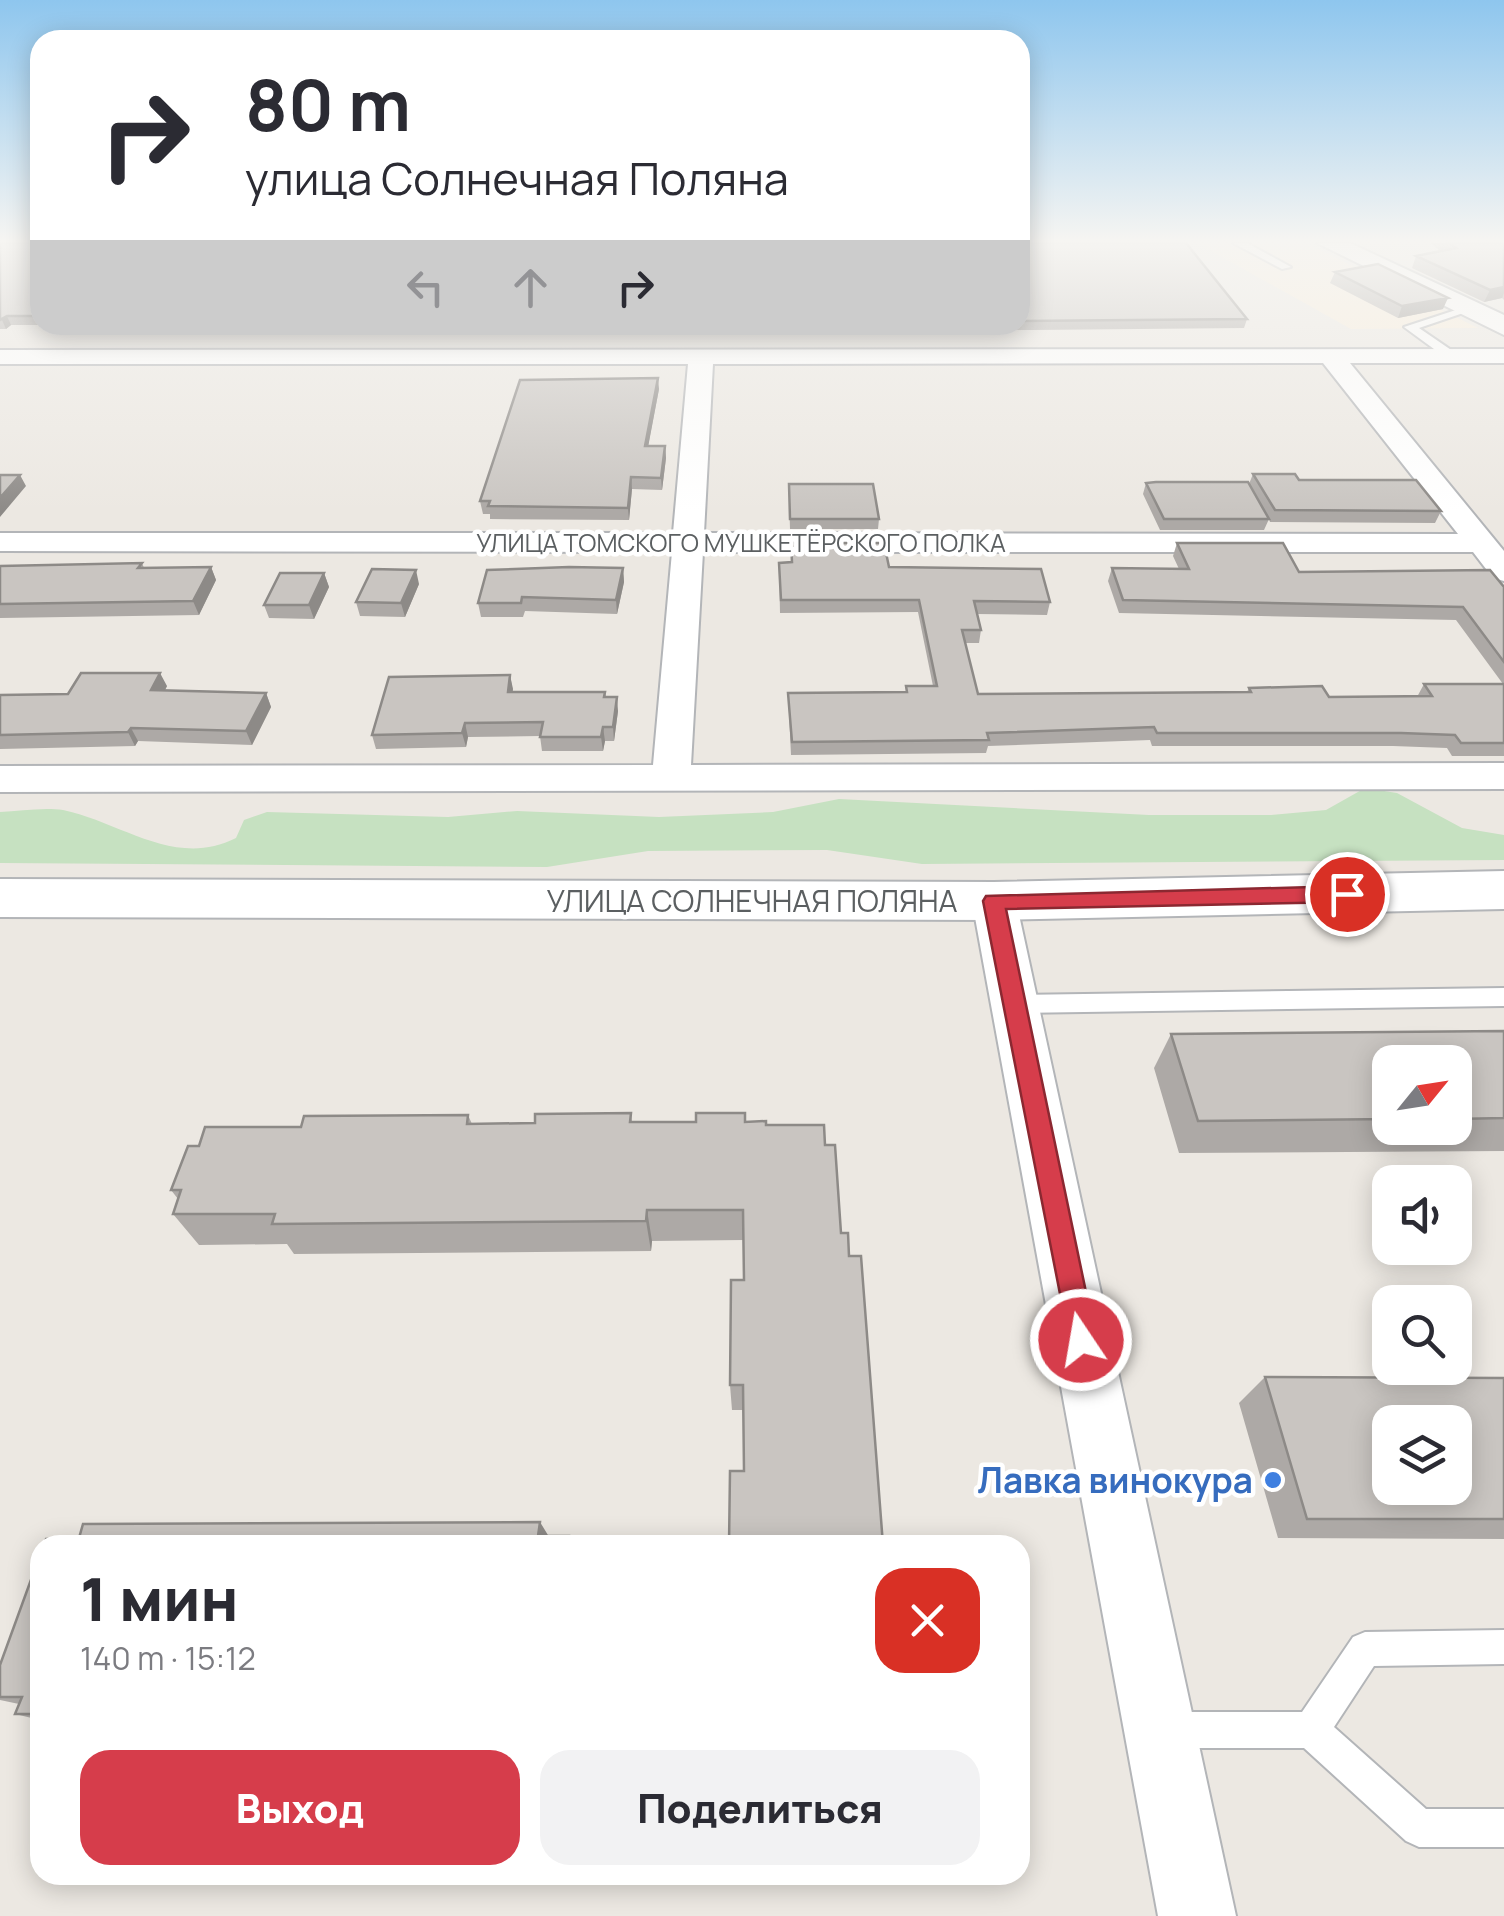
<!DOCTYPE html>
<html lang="ru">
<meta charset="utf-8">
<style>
:root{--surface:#fff;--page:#f2f2f3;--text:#2b2b33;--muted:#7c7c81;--accent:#d63d4b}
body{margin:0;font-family:Manrope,sans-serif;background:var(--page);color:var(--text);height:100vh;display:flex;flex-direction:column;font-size:38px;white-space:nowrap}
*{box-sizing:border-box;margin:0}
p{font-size:32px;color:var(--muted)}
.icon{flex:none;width:55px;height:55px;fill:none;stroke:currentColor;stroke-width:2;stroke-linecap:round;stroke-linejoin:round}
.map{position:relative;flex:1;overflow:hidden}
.sheet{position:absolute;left:30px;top:1535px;width:1000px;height:350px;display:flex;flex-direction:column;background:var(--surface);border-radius:30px;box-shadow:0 5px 25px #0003}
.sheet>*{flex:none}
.top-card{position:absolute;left:30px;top:30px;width:1000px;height:305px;border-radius:30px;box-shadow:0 5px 25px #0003;background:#fff;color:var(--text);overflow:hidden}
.needle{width:65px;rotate:60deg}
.controls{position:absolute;left:1372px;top:1045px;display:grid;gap:20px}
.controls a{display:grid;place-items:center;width:100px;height:100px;border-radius:20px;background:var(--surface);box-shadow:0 5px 25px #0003;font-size:50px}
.pin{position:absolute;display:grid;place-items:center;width:85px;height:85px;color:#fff;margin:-42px;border:5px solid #fff;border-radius:50%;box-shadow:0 2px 10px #0007}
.me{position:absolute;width:110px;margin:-55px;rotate:348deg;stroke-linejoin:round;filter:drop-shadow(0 0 8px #0008)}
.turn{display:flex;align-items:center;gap:35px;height:210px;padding:0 50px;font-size:45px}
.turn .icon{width:130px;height:130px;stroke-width:2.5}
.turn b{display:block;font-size:70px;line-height:85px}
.lanes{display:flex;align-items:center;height:95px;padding:0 50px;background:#0003;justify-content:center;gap:50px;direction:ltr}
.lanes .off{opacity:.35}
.round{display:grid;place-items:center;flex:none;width:105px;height:105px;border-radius:30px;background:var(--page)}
.overview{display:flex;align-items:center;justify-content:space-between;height:170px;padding:0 50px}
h1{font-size:60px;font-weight:800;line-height:75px}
.button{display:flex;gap:20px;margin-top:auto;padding:20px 50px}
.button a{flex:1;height:115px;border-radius:30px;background:var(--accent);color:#fff;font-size:40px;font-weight:800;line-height:115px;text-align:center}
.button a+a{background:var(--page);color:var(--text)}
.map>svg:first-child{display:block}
</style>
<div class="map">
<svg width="1504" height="1916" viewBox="0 0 1504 1916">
<rect width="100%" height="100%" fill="#ece8e2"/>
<path fill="#faedd9" d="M 1197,243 L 1306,243 L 1478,328 L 1351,329 Z"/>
<path fill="#c6e1c1" d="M 1365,788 L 1397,793 L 1462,828 L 1504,835 L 1504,860 L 922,864 L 827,850 L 648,851 L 547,867 L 0,863 L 0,812 C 20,811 44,807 63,810 C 121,822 175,869 236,838 L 244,820 L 267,812 L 448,817 L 517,811 L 659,817 L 773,812 L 839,799 L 1149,815 L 1271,815 L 1326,810 Z"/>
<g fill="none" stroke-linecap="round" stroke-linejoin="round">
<defs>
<path id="service" d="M 1233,243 L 1247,243 L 1291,267 L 1282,269 Z
M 1465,307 L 1475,309 L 1419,328 L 1457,354 L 1457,360 L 1449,360 L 1404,327 Z
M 1504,988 L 1504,1006 L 1016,1013 L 1008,1011 L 1004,1004 L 1008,997 L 1016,995 Z
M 1504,1630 L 1504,1664 L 1374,1666 L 1334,1727 L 1426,1809 L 1504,1809 L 1504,1847 L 1419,1847 L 1406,1841 L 1304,1748 L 1167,1748 L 1154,1743 L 1149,1730 L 1154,1717 L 1167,1712 L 1302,1712 L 1353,1637 L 1365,1632 Z"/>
<path id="minor" d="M 1504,349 L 1504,363 L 1350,363 L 1504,551 L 1504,581 L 1493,578 L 1473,552 L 703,552 L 691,765 L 1504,763 L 1504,789 L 0,792 L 0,766 L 653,765 L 672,552 L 0,551 L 0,533 L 673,533 L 688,364 L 0,364 L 0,350 ZM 1323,363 L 1458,534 L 704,533 L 713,364 Z
M 994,885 L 1009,890 L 1016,901 L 1236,1916 L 1158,1916 L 972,901 L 979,890 Z"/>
<path id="tertiary" d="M 1317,243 L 1350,243 L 1504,315 L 1504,335 Z
M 1504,871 L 1504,909 L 994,920 L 0,917 L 0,879 L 994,882 Z"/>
</defs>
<use href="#service" stroke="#b3b5b8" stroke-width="4"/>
<use href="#minor" stroke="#b3b5b8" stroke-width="4"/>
<use href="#tertiary" stroke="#b3b5b8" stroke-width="4"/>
<use href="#service" fill="#fff" fill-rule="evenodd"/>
<use href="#minor" fill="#fff" fill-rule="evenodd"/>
<use href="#tertiary" fill="#fff" fill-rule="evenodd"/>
</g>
<path fill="#ada9a6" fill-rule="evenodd" d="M 0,243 L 40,243 L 40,325 L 313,325 L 11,325 L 6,329 L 0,329 Z
M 1020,243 L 1247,319 L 1244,328 L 1032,330 L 781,329 L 781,325 L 1020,325 Z
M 1431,243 L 1504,243 L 1504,300 L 1502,298 L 1484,302 L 1412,268 L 1416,256 L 1440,251 Z
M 1335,272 L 1443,309 L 1398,318 L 1330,283 Z
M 623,325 L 685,325 L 685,328 L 623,328 Z
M 659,389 L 648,446 L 665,446 L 666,458 L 662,490 L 632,489 L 629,520 L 490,519 L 490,514 L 483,514 L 480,501 Z
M 1253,474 L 1299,480 L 1441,511 L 1435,523 L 1270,522 L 1269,519 L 1264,530 L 1160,530 L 1143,494 L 1146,483 L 1249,484 Z
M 789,494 L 879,519 L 878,529 L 790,529 Z
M 791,543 L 889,567 L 1050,602 L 1047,615 L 977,614 L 981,630 L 979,643 L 965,643 L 978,694 L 1247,692 L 1249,688 L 1329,697 L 1417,697 L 1424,684 L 1503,684 L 1456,620 L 1119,613 L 1108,581 L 1112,568 L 1179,569 L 1173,556 L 1177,543 L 1299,572 L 1504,587 L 1504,756 L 1452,756 L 1447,748 L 1393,746 L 1152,746 L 1150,740 L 988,746 L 986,753 L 791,755 L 788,693 L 906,692 L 906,686 L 933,686 L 918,612 L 780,613 L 779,563 L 791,562 Z
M 142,563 L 144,568 L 211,567 L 216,580 L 199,615 L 0,618 L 0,566 Z
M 623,568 L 624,582 L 617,614 L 525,611 L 523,617 L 481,617 L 478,603 Z
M 324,573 L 329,587 L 314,619 L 269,618 L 264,605 Z
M 419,584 L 405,617 L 360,616 L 356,602 Z
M 510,675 L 513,692 L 605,692 L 606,697 L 618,711 L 614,741 L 605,741 L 603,751 L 542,751 L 540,736 L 468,737 L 466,747 L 376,749 L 372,735 Z
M 167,686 L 165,690 L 266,693 L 271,707 L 252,745 L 138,741 L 135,746 L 0,749 L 0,695 L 68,694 Z
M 1504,1031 L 1504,1151 L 1179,1153 L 1154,1068 L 1171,1034 ZM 1390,1062 L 1455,1062 L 1455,1128 L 1390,1128 Z
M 631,1113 L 632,1122 L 696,1122 L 745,1113 L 744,1471 L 743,1410 L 732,1410 L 730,1385 L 744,1280 L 744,1240 L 652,1241 L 651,1251 L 294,1254 L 287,1244 L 199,1245 L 173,1214 L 178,1199 L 171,1190 L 199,1146 L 301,1127 L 468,1115 L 472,1124 L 535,1123 Z
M 1265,1377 L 1504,1378 L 1504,1539 L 1278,1538 L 1239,1403 Z
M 40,1555 L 40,1720 L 15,1714 L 19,1704 L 0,1700 L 0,1665 Z"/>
<path fill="#8d8a87" d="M 1504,287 L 1504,293 L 1502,298 L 1484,302 L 1490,290 Z
M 1448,298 L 1443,309 L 1398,318 L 1402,306 Z
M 7,316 L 11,325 L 6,329 L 2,320 Z
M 658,378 L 659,389 L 646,458 L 645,446 Z
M 665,446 L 666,458 L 662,490 L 661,478 Z
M 20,475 L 26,486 L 0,517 L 0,498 Z
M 631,477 L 632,489 L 629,520 L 628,508 Z
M 211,567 L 216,580 L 199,615 L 193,601 Z
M 623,568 L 624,582 L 617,614 L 616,600 Z
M 416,570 L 419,584 L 405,617 L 401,603 Z
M 324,573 L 329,587 L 314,619 L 309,605 Z
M 160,673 L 167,686 L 158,704 L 151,690 Z
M 510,675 L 513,689 L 510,706 L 508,692 Z
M 266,693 L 271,707 L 252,745 L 246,731 Z
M 617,697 L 618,711 L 614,741 L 613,727 Z
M 465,723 L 468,737 L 466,747 L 462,733 Z
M 603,727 L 605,741 L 603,751 L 601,737 Z
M 131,728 L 138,741 L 135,746 L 128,732 Z
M 647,1210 L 652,1241 L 651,1251 L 646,1221 Z
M 540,1522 L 554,1545 L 538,1536 Z"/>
<path fill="#c9c5c1" stroke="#8d8a87" stroke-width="2.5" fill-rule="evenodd" d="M 0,243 L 40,243 L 40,316 L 7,316 L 0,320 Z
M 1020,243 L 1186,243 L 1247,319 L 1020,321 Z
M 1449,243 L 1504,243 L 1504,287 L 1490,290 L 1416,256 L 1456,248 Z
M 1378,264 L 1448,298 L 1402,306 L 1335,272 Z
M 658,378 L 645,446 L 665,446 L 661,478 L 631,477 L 628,508 L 488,506 L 490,501 L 480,501 L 520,380 Z
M 1253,474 L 1295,474 L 1299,480 L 1416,480 L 1441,511 L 1275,510 Z
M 0,475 L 20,475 L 0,498 Z
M 1156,482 L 1248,482 L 1269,519 L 1164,519 L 1146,483 Z
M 789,484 L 873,484 L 879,519 L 790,519 Z
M 791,543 L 884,543 L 889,567 L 1041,569 L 1050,602 L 974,601 L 981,630 L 962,630 L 978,694 L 1251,692 L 1249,688 L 1322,686 L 1329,697 L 1432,696 L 1424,684 L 1504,684 L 1504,743 L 1461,743 L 1455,735 L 1401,733 L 1157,733 L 1154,727 L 987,733 L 989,740 L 792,742 L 788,693 L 907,692 L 906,686 L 937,686 L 919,600 L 781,600 L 779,563 L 792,562 Z
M 1177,543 L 1283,543 L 1299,572 L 1490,570 L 1504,587 L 1504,662 L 1463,607 L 1123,600 L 1112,568 L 1189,569 Z
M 142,563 L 138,568 L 211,567 L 193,601 L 0,604 L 0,566 Z
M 569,567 L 623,568 L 616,600 L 522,597 L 521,603 L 478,603 L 487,570 Z
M 372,569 L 416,570 L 401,603 L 356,602 Z
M 280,573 L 324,573 L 309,605 L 264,605 Z
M 81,673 L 160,673 L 151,690 L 266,693 L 246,731 L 131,728 L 128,732 L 0,735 L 0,695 L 68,694 Z
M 510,675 L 508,692 L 605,692 L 604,697 L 617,697 L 613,727 L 603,727 L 601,737 L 540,737 L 543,722 L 465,723 L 462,733 L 372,735 L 389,677 Z
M 1504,1031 L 1504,1118 L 1455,1119 L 1455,1062 L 1390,1062 L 1390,1119 L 1198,1121 L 1171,1034 Z
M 631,1113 L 630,1122 L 696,1122 L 696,1113 L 745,1113 L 745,1122 L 766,1121 L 766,1125 L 824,1125 L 825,1145 L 835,1145 L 841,1233 L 848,1233 L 849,1256 L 861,1256 L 883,1545 L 729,1545 L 730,1471 L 744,1471 L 743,1385 L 730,1385 L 731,1280 L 744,1280 L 743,1210 L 647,1210 L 646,1221 L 272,1224 L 275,1214 L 173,1214 L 181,1190 L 171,1190 L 188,1146 L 199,1146 L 205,1127 L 301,1127 L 304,1116 L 468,1115 L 467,1124 L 535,1123 L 535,1114 Z
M 1265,1377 L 1504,1378 L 1504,1519 L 1307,1519 ZM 1390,1422 L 1455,1422 L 1455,1488 L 1390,1488 Z
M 540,1522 L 538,1536 L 569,1536 L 568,1545 L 44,1545 L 46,1539 L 79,1538 L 83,1524 Z
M 40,1555 L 40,1714 L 15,1714 L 22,1697 L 0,1697 L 0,1665 Z"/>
<linearGradient id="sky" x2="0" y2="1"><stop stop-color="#8ec6ee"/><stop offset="0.47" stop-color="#f6f5f2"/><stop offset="1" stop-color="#f6f5f2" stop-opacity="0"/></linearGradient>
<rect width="1504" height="512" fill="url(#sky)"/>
<path fill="#d63d4b" stroke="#8b2831" stroke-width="2.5" d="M 1347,886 L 1358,894 L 1347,902 L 1006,909 L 1096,1340 L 1092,1350 L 1081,1354 L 1071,1350 L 983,901 L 986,896 Z"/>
<circle fill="#3f7fe0" stroke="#fff" stroke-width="4" cx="1273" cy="1480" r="10"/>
<g text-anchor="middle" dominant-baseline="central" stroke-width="9" stroke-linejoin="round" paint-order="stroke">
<g font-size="25" fill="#5b5f61" stroke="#fff">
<text x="741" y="542">УЛИЦА ТОМСКОГО МУШКЕТЁРСКОГО ПОЛКА</text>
</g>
<g font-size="30" fill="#5b5f61" stroke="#fff">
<text x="752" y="900">УЛИЦА СОЛНЕЧНАЯ ПОЛЯНА</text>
</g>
<g font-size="35" font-weight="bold" fill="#366cbe" stroke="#fff" text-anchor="end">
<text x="1253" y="1480">Лавка винокура</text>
</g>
</g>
</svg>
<div class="controls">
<a><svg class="needle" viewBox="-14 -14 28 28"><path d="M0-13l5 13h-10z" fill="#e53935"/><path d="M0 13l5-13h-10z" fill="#7c7c81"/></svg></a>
<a><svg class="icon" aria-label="sound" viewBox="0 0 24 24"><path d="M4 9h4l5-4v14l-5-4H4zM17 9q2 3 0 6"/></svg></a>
<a><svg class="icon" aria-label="search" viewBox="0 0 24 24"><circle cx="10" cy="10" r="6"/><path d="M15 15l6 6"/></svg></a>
<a><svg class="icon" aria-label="layers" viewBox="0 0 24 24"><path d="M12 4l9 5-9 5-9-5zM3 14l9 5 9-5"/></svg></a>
</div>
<div class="pin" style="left:1347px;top:894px;background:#d93025"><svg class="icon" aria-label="arrive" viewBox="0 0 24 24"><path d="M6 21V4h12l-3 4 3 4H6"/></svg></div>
<svg class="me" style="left:1081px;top:1340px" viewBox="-20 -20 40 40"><circle r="17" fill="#d63d4b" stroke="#fff" stroke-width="3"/><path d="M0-11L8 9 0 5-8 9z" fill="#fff"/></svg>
<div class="top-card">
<div class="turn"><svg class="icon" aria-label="right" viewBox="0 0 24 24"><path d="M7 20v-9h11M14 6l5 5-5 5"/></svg><div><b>80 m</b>улица Солнечная Поляна</div></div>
<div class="lanes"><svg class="icon off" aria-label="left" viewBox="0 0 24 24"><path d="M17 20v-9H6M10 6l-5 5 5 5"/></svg><svg class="icon off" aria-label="ahead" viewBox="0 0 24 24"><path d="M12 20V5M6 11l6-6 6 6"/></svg><svg class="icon" aria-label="right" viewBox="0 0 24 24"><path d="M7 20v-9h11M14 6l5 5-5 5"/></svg></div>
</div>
<section class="sheet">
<div class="overview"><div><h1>1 мин</h1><p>140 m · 15:12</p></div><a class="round" style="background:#d93025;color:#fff"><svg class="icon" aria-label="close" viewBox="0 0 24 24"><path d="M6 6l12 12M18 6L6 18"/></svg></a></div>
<div class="button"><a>Выход</a><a>Поделиться</a></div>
</section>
</div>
